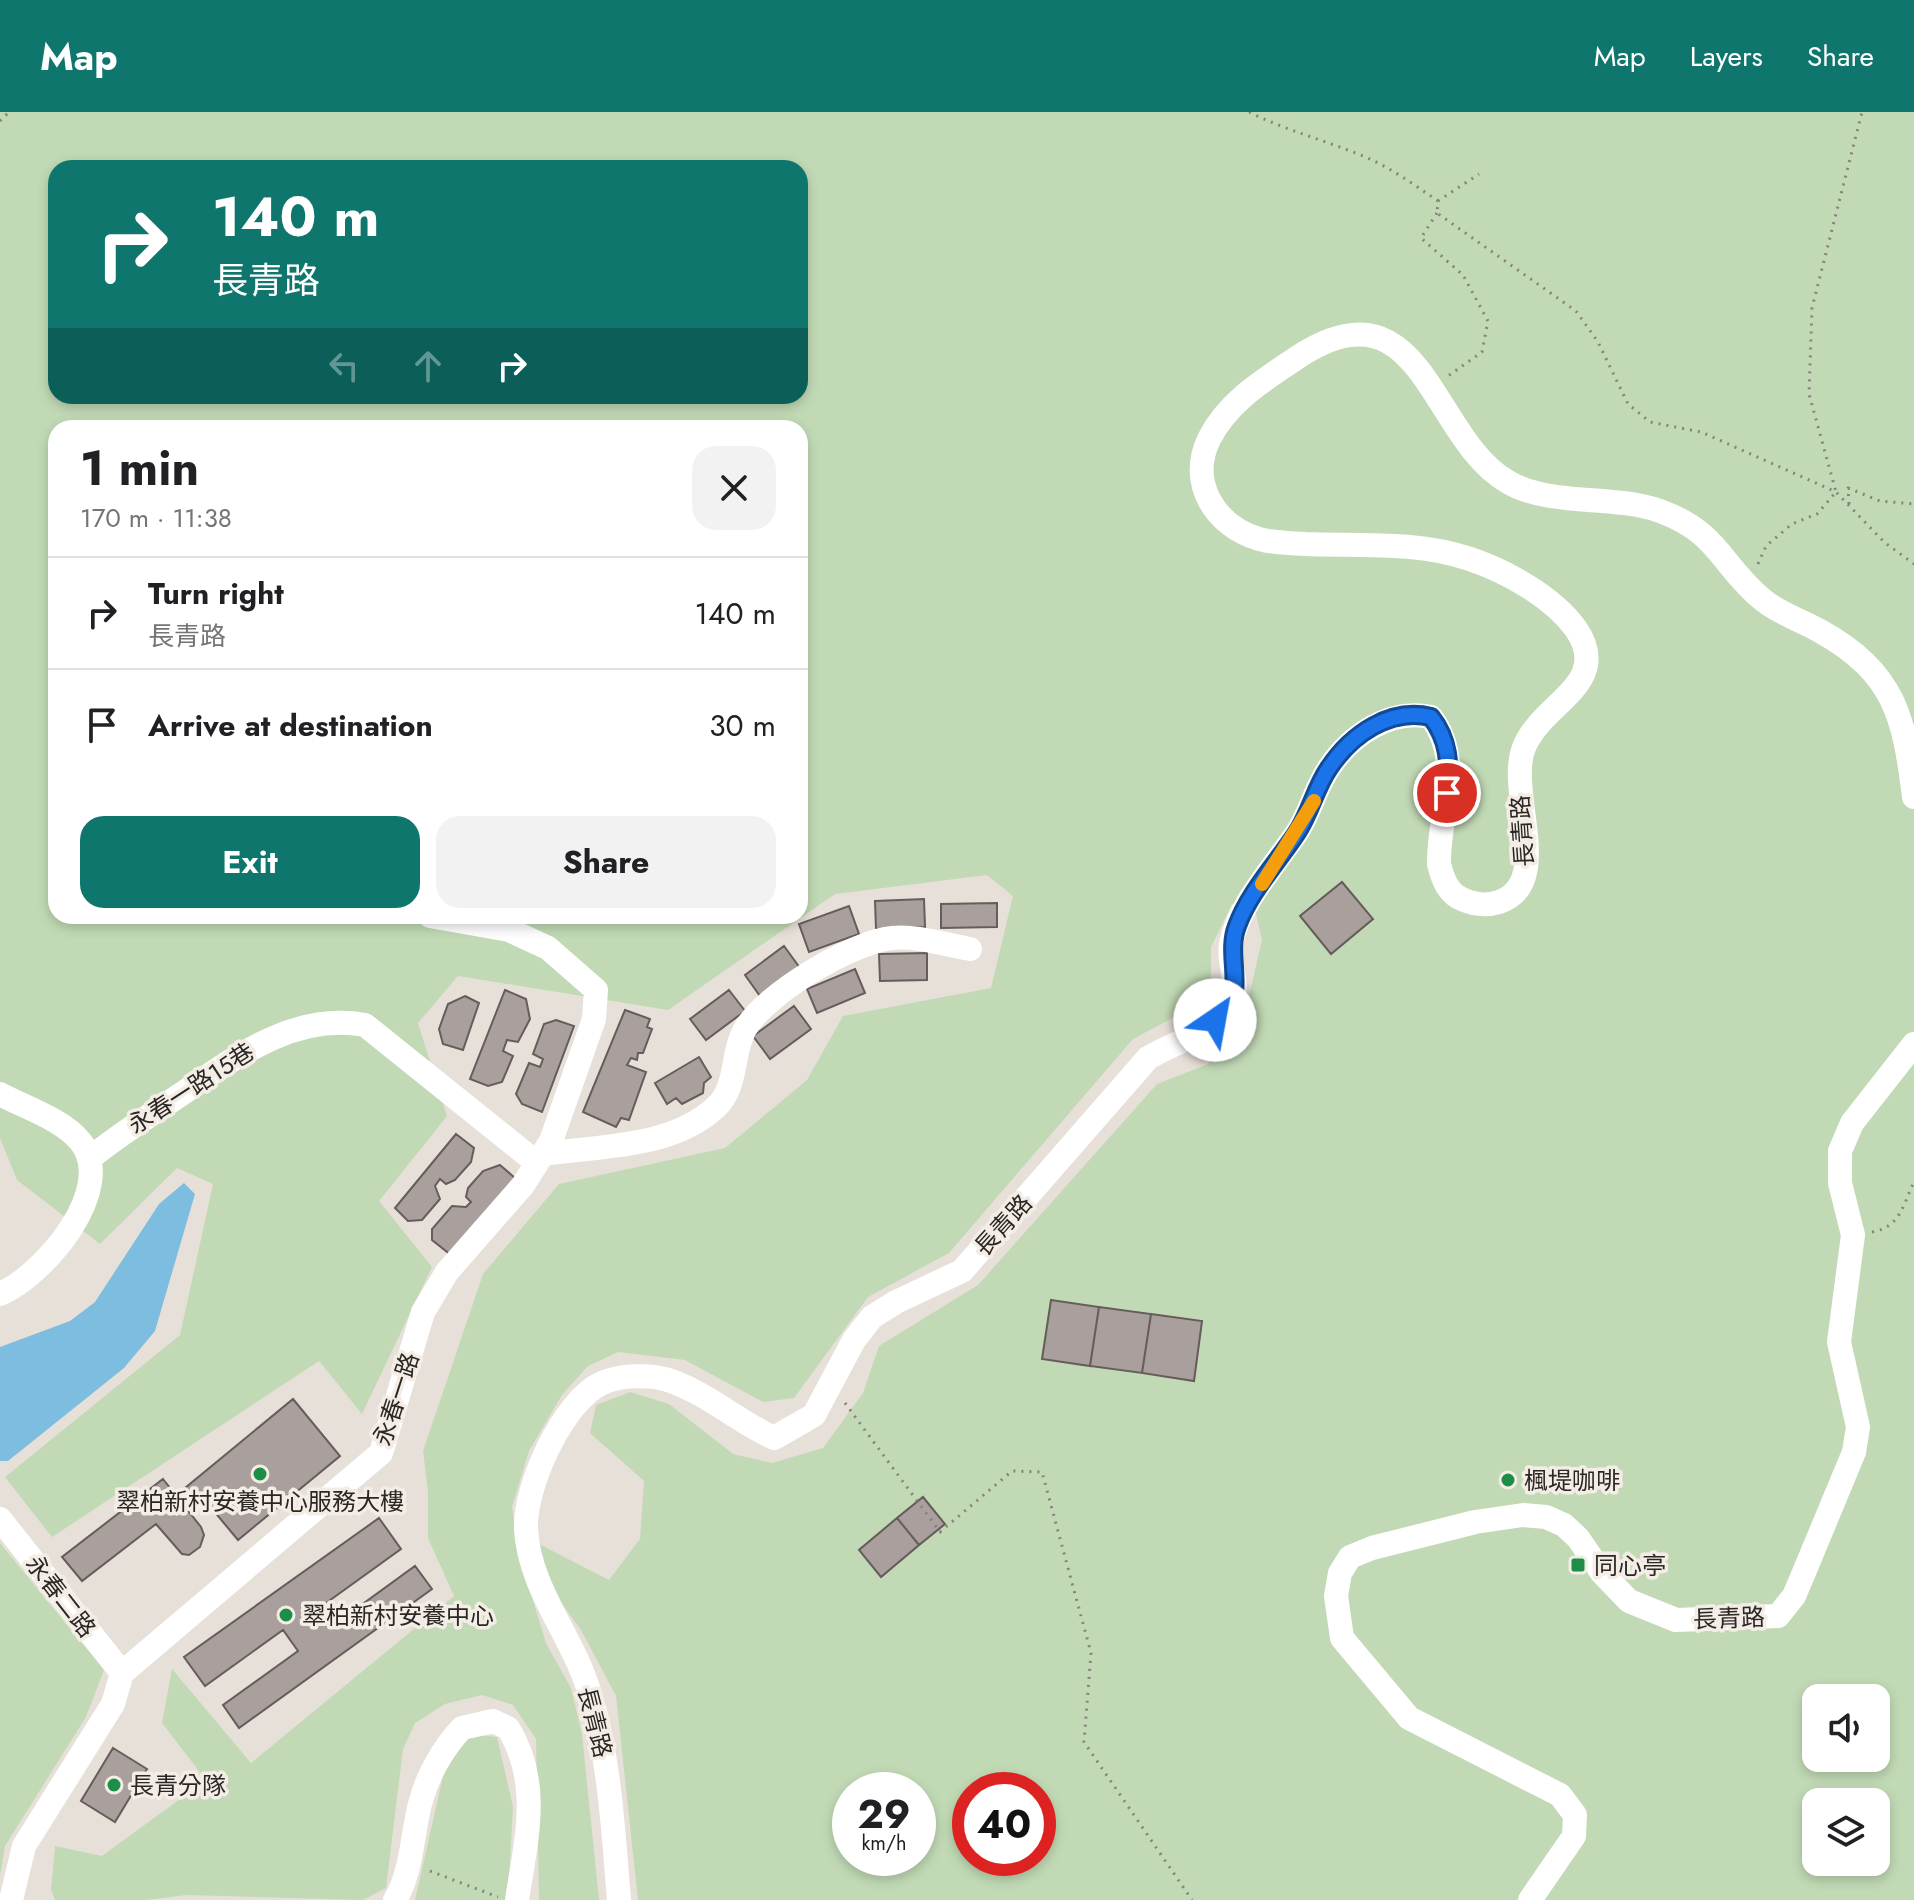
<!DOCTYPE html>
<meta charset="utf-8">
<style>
:root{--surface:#fff;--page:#f2f2f2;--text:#202124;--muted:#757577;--line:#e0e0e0;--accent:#0f766e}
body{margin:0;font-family:Jost,"Noto Sans TC",sans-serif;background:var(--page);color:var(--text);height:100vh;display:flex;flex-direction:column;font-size:30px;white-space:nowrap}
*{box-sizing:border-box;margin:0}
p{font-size:26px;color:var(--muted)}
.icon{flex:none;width:44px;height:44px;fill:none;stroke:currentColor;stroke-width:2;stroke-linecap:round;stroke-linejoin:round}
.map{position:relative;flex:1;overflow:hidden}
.side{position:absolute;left:48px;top:308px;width:760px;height:504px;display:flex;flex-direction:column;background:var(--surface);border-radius:24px;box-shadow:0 4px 12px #0003}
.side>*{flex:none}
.banner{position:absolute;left:48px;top:48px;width:760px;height:244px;border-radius:24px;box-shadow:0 4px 12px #0003;background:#0f766e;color:#fff;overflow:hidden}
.controls{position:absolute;left:1802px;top:1572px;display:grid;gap:16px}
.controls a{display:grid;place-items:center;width:88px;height:88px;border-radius:16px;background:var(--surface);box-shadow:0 4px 12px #0003;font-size:40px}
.speed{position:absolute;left:832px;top:1660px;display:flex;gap:16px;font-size:40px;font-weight:700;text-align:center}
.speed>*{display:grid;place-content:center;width:104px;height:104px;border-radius:50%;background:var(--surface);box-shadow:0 4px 12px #0003;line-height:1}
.speed small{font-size:20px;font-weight:400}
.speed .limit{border:12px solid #d22;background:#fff;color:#111}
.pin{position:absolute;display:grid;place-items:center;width:68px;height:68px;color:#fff;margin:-34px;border:4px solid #fff;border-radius:50%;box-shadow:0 2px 8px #0007}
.me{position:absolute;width:88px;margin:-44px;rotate:33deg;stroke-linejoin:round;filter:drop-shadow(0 0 6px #0008)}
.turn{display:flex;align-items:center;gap:28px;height:168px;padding:0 32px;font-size:36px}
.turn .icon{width:104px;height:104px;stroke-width:2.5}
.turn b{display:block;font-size:56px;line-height:68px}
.lanes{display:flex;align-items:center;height:76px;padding:0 32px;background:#0003;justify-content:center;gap:40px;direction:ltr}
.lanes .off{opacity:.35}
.round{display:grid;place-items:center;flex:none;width:84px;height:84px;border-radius:24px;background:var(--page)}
.overview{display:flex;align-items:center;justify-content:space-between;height:136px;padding:0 32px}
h1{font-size:48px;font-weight:700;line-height:60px}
.action{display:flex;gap:16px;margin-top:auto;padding:16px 32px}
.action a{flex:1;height:92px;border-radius:24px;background:var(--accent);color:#fff;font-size:32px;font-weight:700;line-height:92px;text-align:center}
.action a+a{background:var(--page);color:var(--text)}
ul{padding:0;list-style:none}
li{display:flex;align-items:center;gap:24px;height:112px;padding:0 32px;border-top:2px solid var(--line)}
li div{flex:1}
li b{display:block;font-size:30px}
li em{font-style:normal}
header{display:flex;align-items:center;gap:48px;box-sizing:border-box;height:112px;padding:0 40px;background:var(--accent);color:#fff}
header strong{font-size:38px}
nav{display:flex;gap:44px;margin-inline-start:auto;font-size:28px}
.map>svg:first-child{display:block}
</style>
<header>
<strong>Map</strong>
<nav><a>Map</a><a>Layers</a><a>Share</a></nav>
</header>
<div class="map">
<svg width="1914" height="1788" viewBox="0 0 1914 1788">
<rect width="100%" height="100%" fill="#e7e0d9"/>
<path fill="#c1dab5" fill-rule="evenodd" d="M 0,0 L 1914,0 L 1914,1788 L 638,1788 L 616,1584 L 581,1518 L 544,1467 L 539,1432 L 609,1468 L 640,1427 L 644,1369 L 590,1321 L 596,1293 L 630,1280 L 669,1292 L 733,1342 L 772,1351 L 823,1336 L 863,1281 L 879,1234 L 978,1173 L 1157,972 L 1206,953 L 1239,926 L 1262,828 L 1256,802 L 1232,792 L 1211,835 L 1211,880 L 1178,903 L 1133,927 L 949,1141 L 868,1185 L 794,1286 L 763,1290 L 685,1248 L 618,1240 L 588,1254 L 562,1283 L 529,1339 L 512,1395 L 520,1446 L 546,1531 L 571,1576 L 582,1622 L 599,1788 L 539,1788 L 536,1627 L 513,1593 L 482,1583 L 445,1592 L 415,1611 L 403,1637 L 386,1776 L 363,1788 L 187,1783 L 146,1788 L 55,1788 L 51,1778 L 55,1734 L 102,1744 L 206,1668 L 162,1611 L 172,1557 L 251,1651 L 454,1484 L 428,1426 L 428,1380 L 423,1339 L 483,1162 L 559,1072 L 725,1036 L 807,968 L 843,904 L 991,876 L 1013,784 L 987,763 L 835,782 L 668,898 L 458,864 L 418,911 L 447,1004 L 379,1089 L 432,1155 L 362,1302 L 319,1249 L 52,1425 L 5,1365 L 180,1223 L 213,1072 L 177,1056 L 100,1132 L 17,1068 L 0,1026 ZM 56,56 L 800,56 L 800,284 L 56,284 ZM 56,316 L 800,316 L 800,804 L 56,804 ZM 1816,1586 L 1876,1586 L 1876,1646 L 1816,1646 ZM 850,1678 L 918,1678 L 918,1746 L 850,1746 ZM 970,1678 L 1038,1678 L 1038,1746 L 970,1746 ZM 1816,1690 L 1876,1690 L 1876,1750 L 1816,1750 Z
M 0,1431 L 104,1558 L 86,1605 L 5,1734 L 0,1764 Z
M 467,1622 L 497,1625 L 513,1695 L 508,1788 L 415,1788 L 450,1633 Z"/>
<path fill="#7dbee0" d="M 184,1071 L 195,1082 L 155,1219 L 124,1256 L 8,1349 L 0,1349 L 0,1235 L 70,1209 L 95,1190 L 159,1092 Z"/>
<path fill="#a99f9d" stroke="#665c5b" stroke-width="2" d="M 1342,770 L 1373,807 L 1331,842 L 1300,804 Z
M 924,787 L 925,815 L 876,817 L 875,789 Z
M 997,791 L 997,815 L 941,816 L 941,792 Z
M 849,794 L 859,822 L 809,840 L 799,812 Z
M 784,834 L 800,856 L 760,884 L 745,863 Z
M 927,841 L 927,868 L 880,869 L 879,842 Z
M 855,857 L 865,881 L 817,901 L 807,877 Z
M 505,878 L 526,887 L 530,907 L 518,930 L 507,928 L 503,939 L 513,944 L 502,970 L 488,974 L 470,967 Z
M 729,878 L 745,899 L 706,928 L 690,907 Z
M 465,884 L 479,891 L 463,938 L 443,932 L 439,917 L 448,892 Z
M 794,894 L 811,917 L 770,947 L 753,924 Z
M 625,898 L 650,907 L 647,915 L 652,917 L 643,941 L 638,941 L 637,948 L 631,946 L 627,953 L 646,960 L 629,1008 L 621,1006 L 616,1015 L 583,1000 Z
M 556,908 L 574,914 L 542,1000 L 522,992 L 516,982 L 529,951 L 540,955 L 543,947 L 533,942 L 544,912 Z
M 699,945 L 711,965 L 704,971 L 703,981 L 682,992 L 676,986 L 667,992 L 655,971 Z
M 456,1022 L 474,1036 L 471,1050 L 455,1068 L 446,1072 L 440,1067 L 435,1074 L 440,1087 L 422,1108 L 408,1109 L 395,1096 Z
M 500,1053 L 515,1066 L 451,1143 L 432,1128 L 432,1117 L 452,1094 L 466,1095 L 471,1090 L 466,1085 L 468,1076 L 483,1059 Z
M 1051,1188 L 1099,1195 L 1090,1254 L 1042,1247 Z
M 1099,1195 L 1151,1202 L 1142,1261 L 1090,1254 Z
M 1151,1202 L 1202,1209 L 1194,1269 L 1142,1261 Z
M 293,1287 L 340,1344 L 238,1428 L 203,1386 L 191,1396 L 179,1381 Z
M 163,1367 L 201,1415 L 204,1423 L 200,1435 L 189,1443 L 182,1442 L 156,1412 L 82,1469 L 62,1445 Z
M 923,1385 L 945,1412 L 919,1433 L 897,1406 Z
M 379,1406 L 401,1437 L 322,1494 L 335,1512 L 415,1454 L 432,1477 L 239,1616 L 223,1593 L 298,1539 L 283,1518 L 205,1574 L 184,1545 Z
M 897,1406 L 919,1433 L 881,1465 L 859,1438 Z
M 113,1636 L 147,1657 L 115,1710 L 81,1689 Z"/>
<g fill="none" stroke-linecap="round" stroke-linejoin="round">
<path stroke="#87827e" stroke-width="3" stroke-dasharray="2 6" stroke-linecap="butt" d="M 1249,0 C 1285,18 1321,27 1358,42 C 1387,53 1413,72 1438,89 L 1437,101 L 1576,199 L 1598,230 L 1628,292 L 1650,310 L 1701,320 L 1836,380 L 1884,430 L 1914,452
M 0,9 L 9,0
M 1438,89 L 1479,62
M 1437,101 L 1421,126 L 1463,163 L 1488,209 L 1482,240 L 1448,264
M 1849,392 L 1848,376 L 1880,389 L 1914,392
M 1758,452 L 1766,434 L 1792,412 L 1817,402 L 1836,380 L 1809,282 L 1812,196 L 1862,0
M 1872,1120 C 1901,1115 1903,1092 1914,1070
M 845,1291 L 940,1420 L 1012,1359 L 1042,1360 L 1091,1541 L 1084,1630 L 1192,1788
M 430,1759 L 498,1785"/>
<path stroke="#fff" stroke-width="24" d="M 0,982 C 24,995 62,1007 80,1029 C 119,1076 43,1164 0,1182
M 543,1042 C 599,1034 673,1036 716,995 C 738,975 731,942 745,917 C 765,882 852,830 892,826 C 915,823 946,833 970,837
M 89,1047 C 118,1023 149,1004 180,983 C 236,945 294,900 365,913 L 537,1051
M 0,1407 L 122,1561
M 11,1788 L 24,1734 L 113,1592 L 122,1561 L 381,1341 L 423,1200 L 447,1160 L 523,1073 L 551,1029 L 594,907 L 596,878 L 548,836 L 509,818 L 430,804
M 395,1788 C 412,1760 412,1723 420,1692 C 427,1664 443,1636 462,1616 L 493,1609 L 508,1616 C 542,1671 526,1728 517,1788
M 619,1788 C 613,1717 610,1647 589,1579 C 572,1523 529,1476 526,1417 C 524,1375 563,1289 602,1271 C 620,1263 650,1262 668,1268 C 705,1280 739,1310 774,1326 L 814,1303 L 854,1228 L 872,1205 L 896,1190 L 962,1159 L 1148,946 C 1172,931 1216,918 1230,897 C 1243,876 1227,854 1231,832 C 1238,794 1274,754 1296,722 C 1310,702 1315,676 1329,656 C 1351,623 1390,596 1431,605 C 1465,650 1438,702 1439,752 C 1443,768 1448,782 1464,788 C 1476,793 1486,794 1499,790 C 1554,772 1508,682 1523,638 C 1539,591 1614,573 1576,517 C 1553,485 1506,459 1470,447 C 1417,429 1359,434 1305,432 C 1290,431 1273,431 1259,427 C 1215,414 1188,371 1209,327 C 1228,290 1262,269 1295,247 C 1423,161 1429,325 1508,370 C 1551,395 1612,382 1660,399 C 1720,421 1721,454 1763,488 C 1780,502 1801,508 1820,519 C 1895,561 1904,604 1914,685
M 1530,1788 L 1574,1724 L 1575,1703 L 1560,1683 L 1409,1606 L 1342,1526 L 1336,1484 L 1340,1461 L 1350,1445 L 1372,1436 L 1475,1410 L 1523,1403 L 1546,1405 L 1564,1413 L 1578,1426 L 1602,1461 L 1629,1489 L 1676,1508 L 1778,1504 L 1794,1484 L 1805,1458 L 1854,1340 L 1858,1315 L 1839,1230 L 1853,1123 L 1840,1071 L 1840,1039 L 1852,1011 L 1914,932"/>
</g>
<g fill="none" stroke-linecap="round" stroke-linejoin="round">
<defs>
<path id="route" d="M 1215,908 C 1251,886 1224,847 1237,814 C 1249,781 1276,752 1296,722 C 1310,702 1315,676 1329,656 C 1351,623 1390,595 1431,605 C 1449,628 1450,652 1447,681"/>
</defs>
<use href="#route" stroke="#114b97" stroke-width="20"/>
<use href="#route" stroke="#1a73e8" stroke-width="14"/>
<path stroke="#f59e0b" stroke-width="14" d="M 1262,772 L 1314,689"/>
</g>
<g fill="#1d8e47" stroke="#f4ede6" stroke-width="3">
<circle cx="260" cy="1362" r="8"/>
<circle cx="1508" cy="1368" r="8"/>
<rect x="1570" y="1445" width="16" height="16" rx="4"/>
<circle cx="286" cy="1503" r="8"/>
<circle cx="114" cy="1673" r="8"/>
</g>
<g text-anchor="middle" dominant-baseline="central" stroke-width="7" stroke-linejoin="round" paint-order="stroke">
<g font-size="24" fill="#2a2725" stroke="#f4ede6">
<text transform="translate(1522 719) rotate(-94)">長青路</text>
<text transform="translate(191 976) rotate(-33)">永春一路15巷</text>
<text transform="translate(1003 1113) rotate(-48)">長青路</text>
<text transform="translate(396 1287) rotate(-72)">永春一路</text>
<text transform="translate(61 1484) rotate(52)">永春二路</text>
<text transform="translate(1729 1506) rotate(-2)">長青路</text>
<text transform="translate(595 1610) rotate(76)">長青路</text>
</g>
<g font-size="24" fill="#2a2725" stroke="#f4ede6" text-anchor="start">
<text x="1524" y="1368">楓堤咖啡</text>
<text x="260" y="1389" text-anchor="middle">翠柏新村安養中心服務大樓</text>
<text x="1594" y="1453">同心亭</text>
<text x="302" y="1503">翠柏新村安養中心</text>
<text x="130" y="1673">長青分隊</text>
</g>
</g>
</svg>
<div class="controls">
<a><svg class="icon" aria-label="sound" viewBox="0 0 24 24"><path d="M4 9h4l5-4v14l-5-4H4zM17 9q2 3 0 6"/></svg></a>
<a><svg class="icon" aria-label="layers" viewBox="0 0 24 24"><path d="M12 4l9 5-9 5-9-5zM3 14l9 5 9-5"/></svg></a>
</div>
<div class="speed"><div>29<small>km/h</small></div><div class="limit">40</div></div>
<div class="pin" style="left:1447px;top:681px;background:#d93025"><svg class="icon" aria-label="arrive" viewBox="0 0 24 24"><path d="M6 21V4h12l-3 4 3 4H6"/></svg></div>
<svg class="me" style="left:1215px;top:908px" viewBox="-20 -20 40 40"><circle r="19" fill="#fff"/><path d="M0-13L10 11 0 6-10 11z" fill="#1a73e8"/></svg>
<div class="banner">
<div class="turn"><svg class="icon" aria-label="right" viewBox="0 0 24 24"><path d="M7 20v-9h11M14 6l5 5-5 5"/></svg><div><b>140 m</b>長青路</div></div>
<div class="lanes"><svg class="icon off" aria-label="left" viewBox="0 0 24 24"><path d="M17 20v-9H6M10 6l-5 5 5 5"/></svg><svg class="icon off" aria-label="ahead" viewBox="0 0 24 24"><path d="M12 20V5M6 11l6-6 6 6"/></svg><svg class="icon" aria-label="right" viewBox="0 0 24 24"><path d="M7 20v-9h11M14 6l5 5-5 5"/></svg></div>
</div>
<section class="side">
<div class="overview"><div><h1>1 min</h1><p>170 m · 11:38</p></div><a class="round"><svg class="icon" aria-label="close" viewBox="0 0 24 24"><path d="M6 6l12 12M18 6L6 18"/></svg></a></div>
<ul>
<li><svg class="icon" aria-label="right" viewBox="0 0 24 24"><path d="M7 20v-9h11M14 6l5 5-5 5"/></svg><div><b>Turn right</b><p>長青路</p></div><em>140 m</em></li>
<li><svg class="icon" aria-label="arrive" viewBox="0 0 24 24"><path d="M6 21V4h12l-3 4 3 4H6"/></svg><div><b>Arrive at destination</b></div><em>30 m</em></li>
</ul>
<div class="action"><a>Exit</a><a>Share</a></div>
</section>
</div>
